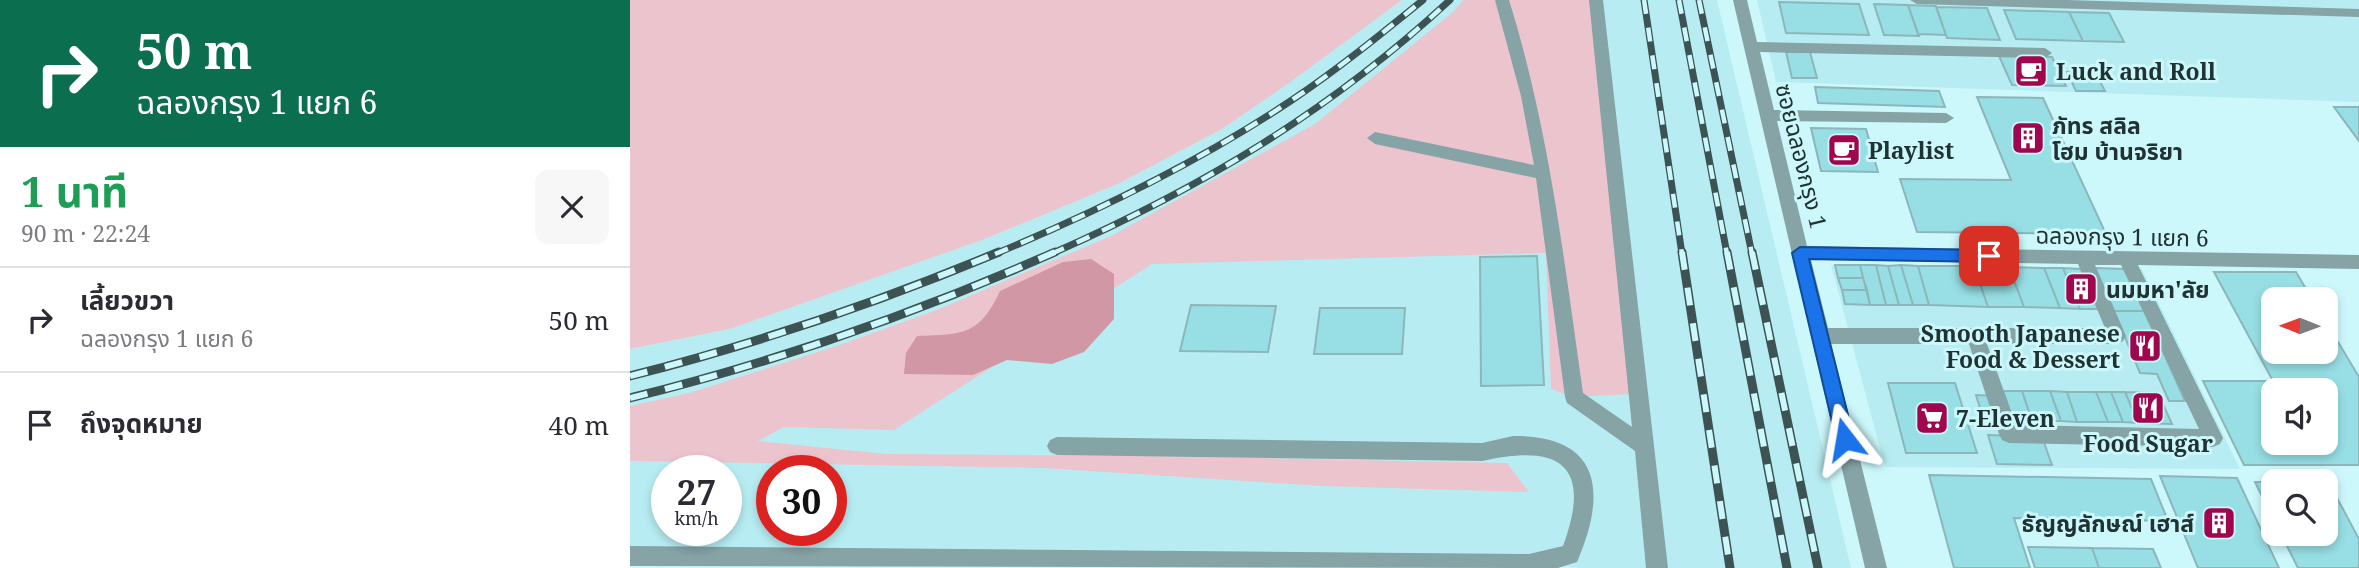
<!DOCTYPE html>
<html lang="th">
<meta charset="utf-8">
<style>
:root{--surface:#fff;--page:#f7f7f7;--text:#2b2b33;--muted:#7c7c81;--line:#e1e1e2}
body{margin:0;font-family:"Noto Serif","Noto Sans Thai",serif;background:var(--page);color:var(--text);height:100vh;display:flex;flex-direction:column;font-size:26px;white-space:nowrap}
*{box-sizing:border-box;margin:0}
p{font-size:23px;color:var(--muted)}
.icon{flex:none;width:38px;height:38px;fill:none;stroke:currentColor;stroke-width:2;stroke-linecap:round;stroke-linejoin:round}
.map{position:relative;flex:1;overflow:hidden}
.panel{display:flex;flex-direction:column;background:var(--surface);width:630px}
.panel>*{flex:none}
.hud{background:#0b6e4f;color:#fff;overflow:hidden}
.needle{width:46px;rotate:271deg}
.tools{position:absolute;left:1631px;top:287px;display:grid;gap:14px}
.tools a{display:grid;place-items:center;width:77px;height:77px;border-radius:14px;background:var(--surface);box-shadow:0 4px 10px #0003;font-size:35px}
.speed{position:absolute;left:21px;top:455px;display:flex;gap:14px;font-size:35px;font-weight:700;text-align:center}
.speed>*{display:grid;place-content:center;width:91px;height:91px;border-radius:50%;background:var(--surface);box-shadow:0 4px 10px #0003;line-height:1}
.speed small{font-size:18px;font-weight:400}
.speed .limit{border:10px solid #d22;background:#fff;color:#111}
.pin{position:absolute;display:grid;place-items:center;width:60px;height:60px;color:#fff;margin:-30px;border-radius:14px;box-shadow:0 4px 10px #0006}
.me{position:absolute;width:77px;margin:-38px;rotate:346deg;stroke-linejoin:round;filter:drop-shadow(0 0 5px #0008)}
.turn{display:flex;align-items:center;gap:24px;height:147px;padding:0 21px;font-size:32px}
.turn .icon{width:91px;height:91px;stroke-width:2.5}
.turn b{display:block;font-size:49px;line-height:60px}
.round{display:grid;place-items:center;flex:none;width:74px;height:74px;border-radius:14px;background:var(--page)}
.summary{display:flex;align-items:center;justify-content:space-between;height:119px;padding:0 21px}
h1{font-size:42px;font-weight:700;line-height:52px;color:#1e9e55}
ul{padding:0;list-style:none}
li{display:flex;align-items:center;gap:21px;height:105px;padding:0 21px;border-top:2px solid var(--line)}
li div{flex:1}
li b{display:block;font-size:26px}
li em{font-style:normal}
main{display:flex;flex:1;min-height:0}
.map>svg:first-child{display:block}
</style>
<main>
<section class="panel">
<div class="hud">
<div class="turn"><svg class="icon" aria-label="right" viewBox="0 0 24 24"><path d="M7 20v-9h11M14 6l5 5-5 5"/></svg><div><b>50 m</b>ฉลองกรุง 1 แยก 6</div></div>
</div>
<div class="summary"><div><h1>1 นาที</h1><p>90 m · 22:24</p></div><a class="round"><svg class="icon" aria-label="close" viewBox="0 0 24 24"><path d="M6 6l12 12M18 6L6 18"/></svg></a></div>
<ul>
<li><svg class="icon" aria-label="right" viewBox="0 0 24 24"><path d="M7 20v-9h11M14 6l5 5-5 5"/></svg><div><b>เลี้ยวขวา</b><p>ฉลองกรุง 1 แยก 6</p></div><em>50 m</em></li>
<li><svg class="icon" aria-label="arrive" viewBox="0 0 24 24"><path d="M6 21V4h12l-3 4 3 4H6"/></svg><div><b>ถึงจุดหมาย</b></div><em>40 m</em></li>
</ul>
</section>
<div class="map">
<svg width="1729" height="568" viewBox="0 0 1729 568">
<rect width="100%" height="100%" fill="#ccf8fc"/>
<path fill="#b7edf2" fill-rule="evenodd" d="M 772,0 L 1087,0 L 1221,568 L 951,568 L 899,564 L 0,547 L 0,349 L 100,329 L 355,239 L 490,183 L 592,129 ZM 37,471 L 96,471 L 96,530 L 37,530 ZM 142,471 L 201,471 L 201,530 L 142,530 Z
M 1127,0 L 1729,0 L 1729,102 L 1146,82 Z
M 1201,265 L 1512,269 L 1610,469 L 1255,467 Z"/>
<path fill="#ecc4cd" d="M 0,0 L 772,0 L 659,83 L 592,129 L 490,183 L 355,239 L 100,329 L 0,349 Z
M 833,0 L 963,0 L 1000,394 L 944,397 L 921,389 L 916,253 L 522,264 L 264,430 L 154,427 L 128,441 L 256,454 L 531,456 L 877,463 L 899,492 L 692,486 L 413,468 L 0,461 L 0,406 L 59,393 L 207,346 L 309,309 L 481,236 L 685,124 L 823,12 Z"/>
<path fill="#d197a5" d="M 461,259 L 484,274 L 484,319 L 454,352 L 422,364 L 377,360 L 343,375 L 274,374 L 276,353 L 287,336 C 333,334 349,336 370,291 L 433,262 Z"/>
<path fill="#97dfe5" stroke="#8cb6b9" stroke-width="2" fill-rule="evenodd" d="M 1149,2 L 1229,4 L 1239,35 L 1156,33 Z
M 1244,4 L 1278,5 L 1289,36 L 1254,35 Z
M 1278,5 L 1306,6 L 1316,35 L 1288,34 Z
M 1306,7 L 1357,8 L 1370,40 L 1317,38 Z
M 1374,10 L 1439,12 L 1453,41 L 1386,39 Z
M 1439,12 L 1479,13 L 1494,42 L 1453,41 Z
M 1156,52 L 1180,52 L 1187,78 L 1162,78 Z
M 1369,56 L 1422,57 L 1436,86 L 1382,85 Z
M 1437,72 L 1465,72 L 1475,91 L 1446,91 Z
M 1185,87 L 1309,91 L 1315,107 L 1188,103 Z
M 1347,97 L 1413,98 L 1476,234 L 1287,232 L 1270,179 L 1381,180 Z
M 1704,107 L 1729,107 L 1729,141 Z
M 1181,128 L 1236,129 L 1248,172 L 1191,171 Z
M 907,256 L 914,385 L 851,386 L 850,257 Z
M 1205,265 L 1230,265 L 1233,278 L 1208,278 Z
M 1230,265 L 1246,265 L 1256,305 L 1240,305 Z
M 1246,265 L 1258,266 L 1269,305 L 1256,305 Z
M 1271,265 L 1288,266 L 1299,305 L 1283,305 Z
M 1271,265 L 1283,305 L 1269,305 L 1258,266 Z
M 1288,266 L 1344,266 L 1358,307 L 1299,305 Z
M 1344,266 L 1379,267 L 1394,307 L 1358,307 Z
M 1379,267 L 1414,268 L 1430,308 L 1394,307 Z
M 1414,268 L 1433,268 L 1450,309 L 1430,308 Z
M 1433,268 L 1451,269 L 1469,309 L 1450,309 Z
M 1465,268 L 1496,269 L 1515,311 L 1484,311 Z
M 1584,272 L 1666,272 L 1682,299 L 1643,299 L 1643,352 L 1696,352 L 1696,322 L 1729,377 L 1729,465 L 1614,465 L 1573,381 L 1643,381 ZM 1643,390 L 1696,390 L 1696,443 L 1643,443 Z
M 1208,278 L 1233,278 L 1237,290 L 1212,290 Z
M 1212,290 L 1237,290 L 1240,305 L 1215,304 Z
M 561,305 L 646,306 L 638,352 L 550,351 Z
M 690,308 L 775,308 L 772,354 L 684,354 Z
M 1484,311 L 1515,311 L 1555,401 L 1539,401 L 1527,374 L 1510,373 Z
M 1258,383 L 1325,383 L 1347,453 L 1276,453 Z
M 1373,391 L 1392,391 L 1402,421 L 1383,420 Z
M 1392,391 L 1420,391 L 1431,421 L 1402,421 Z
M 1420,391 L 1437,392 L 1447,422 L 1431,421 Z
M 1437,392 L 1466,392 L 1478,422 L 1447,422 Z
M 1466,392 L 1481,392 L 1493,422 L 1478,422 Z
M 1481,392 L 1495,392 L 1508,423 L 1493,422 Z
M 1495,392 L 1528,393 L 1542,424 L 1508,423 Z
M 1346,395 L 1365,396 L 1373,422 L 1354,421 Z
M 1358,435 L 1412,437 L 1422,465 L 1367,464 Z
M 1299,475 L 1521,479 L 1538,521 L 1384,518 L 1400,568 L 1324,568 Z
M 1530,476 L 1607,478 L 1649,568 L 1568,568 Z
M 1625,482 L 1643,482 L 1643,519 Z
M 1696,483 L 1699,483 L 1729,539 L 1729,568 L 1668,568 L 1651,534 L 1696,534 Z
M 1398,547 L 1462,548 L 1469,568 L 1405,568 Z
M 1462,548 L 1523,549 L 1531,568 L 1469,568 Z"/>
<g fill="none" stroke-linecap="round" stroke-linejoin="round">
<path fill="#86a3a6" fill-rule="evenodd" d="M 865,0 L 879,0 C 919,128 934,260 953,393 L 1002,427 L 959,0 L 973,0 L 1038,568 L 1016,568 L 1005,451 L 937,403 L 935,397 L 906,178 L 745,144 L 737,138 L 745,132 L 904,165 L 891,96 Z
M 1103,0 L 1117,0 L 1127,42 L 1415,48 L 1422,53 L 1415,58 L 1130,52 L 1144,110 L 1316,113 L 1324,118 L 1316,123 L 1147,121 L 1177,246 L 1729,255 L 1729,269 L 1508,265 L 1593,438 L 1590,444 L 1583,447 L 1379,443 L 1372,440 L 1369,434 L 1339,344 L 1201,344 L 1257,568 L 1235,568 ZM 1181,260 L 1448,264 L 1475,328 L 1198,328 ZM 1465,265 L 1491,265 L 1569,429 L 1386,425 L 1357,344 L 1487,344 L 1493,341 L 1496,336 Z
M 1280,0 L 1437,0 L 1729,9 L 1729,17 L 1287,4 Z
M 883,436 C 972,435 977,493 947,562 L 928,568 L 0,566 L 0,546 L 899,554 L 933,546 C 963,465 930,443 852,461 L 427,455 L 420,452 L 417,446 L 420,440 L 427,437 L 852,443 Z"/>
<defs>
<path id="rail-far1" d="M 1014,0 L 1052,254
M 1049,0 L 1097,254
M 1069,0 L 1122,254
M 365,254 C 468,211 569,162 662,100 C 708,69 750,35 793,0
M 421,254 C 571,188 699,112 820,0"/>
<path id="rail" d="M 1052,252 L 1100,568
M 1097,252 L 1157,568
M 1122,252 L 1188,568
M 0,376 C 126,344 249,302 369,252
M 0,398 C 146,362 287,313 425,252"/>
</defs>
<use href="#rail-far1" stroke="#3c5253" stroke-width="7"/>
<use href="#rail" stroke="#3c5253" stroke-width="9"/>
<use href="#rail-far1" stroke="#ccf8fc" stroke-width="4.5" stroke-dasharray="14" stroke-linecap="butt"/>
<use href="#rail" stroke="#ccf8fc" stroke-width="6" stroke-dasharray="18" stroke-linecap="butt"/>
</g>
<path fill="#1a73e8" stroke="#114b97" stroke-width="2" d="M 1170,247 L 1359,250 L 1367,256 L 1359,262 L 1179,259 L 1224,439 L 1221,445 L 1215,447 L 1209,445 L 1206,439 L 1162,253 Z"/>
<defs>
<symbol id="cafe-square" viewBox="-11 -11 22 22"><rect x="-9" y="-9" width="18" height="18" rx="4" fill="#9f064d" stroke="#ccf8fc"/><path d="M-5.5-4.5H6V0H3Q3 3.5 0 3.5H-2.5Q-5.5 3.5-5.5 0ZM3-3.2v2h1.7v-2ZM-6 4.5H4V6H-6Z" fill="#fff"/></symbol>
<symbol id="building-square" viewBox="-11 -11 22 22"><rect x="-9" y="-9" width="18" height="18" rx="4" fill="#9f064d" stroke="#ccf8fc"/><path d="M-4-6H4V6H1V3H-1V6H-4ZM-2.5-4.3h1.7v1.8h-1.7ZM.8-4.3h1.7v1.8H.8ZM-2.5-1h1.7V.8h-1.7ZM.8-1h1.7V.8H.8Z" fill="#fff"/></symbol>
<symbol id="restaurant-square" viewBox="-11 -11 22 22"><rect x="-9" y="-9" width="18" height="18" rx="4" fill="#9f064d" stroke="#ccf8fc"/><path d="M-5-6h1v4h1v-4h1v4h1v-4h1v5L-1.5 .5V6h-2V.5L-5-1ZM5-6V6H3V1.5H1.5Q1.5-4 5-6Z" fill="#fff"/></symbol>
<symbol id="supermarket-square" viewBox="-11 -11 22 22"><rect x="-9" y="-9" width="18" height="18" rx="4" fill="#9f064d" stroke="#ccf8fc"/><path d="M-6-5.5h2.5l.6 2H6L4.5 2H-2.5L-4.4-4H-6ZM-1.5 3.2a1.3 1.3 0 1 0 .1 0ZM3 3.2a1.3 1.3 0 1 0 .1 0Z" fill="#fff"/></symbol>
</defs>
<g fill-rule="evenodd">
<use href="#cafe-square" x="1382" y="52" width="38" height="38"/>
<use href="#building-square" x="1379" y="119" width="38" height="38"/>
<use href="#cafe-square" x="1195" y="131" width="38" height="38"/>
<use href="#building-square" x="1432" y="270" width="38" height="38"/>
<use href="#restaurant-square" x="1496" y="327" width="38" height="38"/>
<use href="#restaurant-square" x="1499" y="389" width="38" height="38"/>
<use href="#supermarket-square" x="1283" y="399" width="38" height="38"/>
<use href="#building-square" x="1570" y="504" width="38" height="38"/>
</g>
<g text-anchor="middle" dominant-baseline="central" stroke-width="6" stroke-linejoin="round" paint-order="stroke">
<g font-size="23" font-weight="bold" fill="#203233" stroke="#ccf8fc" text-anchor="start">
<text x="1426" y="71">Luck and Roll</text>
<text x="1422" y="125">ภัทร สลิล<tspan x="1422" dy="26">โฮม บ้านจริยา</tspan></text>
<text x="1238" y="150">Playlist</text>
<text x="1476" y="289">นมมหา'ลัย</text>
<text x="1490" y="333" text-anchor="end">Smooth Japanese<tspan x="1490" dy="26">Food &amp; Dessert</tspan></text>
<text x="1326" y="418">7-Eleven</text>
<text x="1518" y="443" text-anchor="middle">Food Sugar</text>
<text x="1564" y="523" text-anchor="end">ธัญญลักษณ์ เฮาส์</text>
</g>
<g font-size="23" fill="#203233" stroke="#ccf8fc">
<text transform="translate(1172 156) rotate(76)">ซอยฉลองกรุง 1</text>
<text transform="translate(1492 236) rotate(1)">ฉลองกรุง 1 แยก 6</text>
</g>
</g>
</svg>
<div class="tools">
<a><svg class="needle" viewBox="-14 -14 28 28"><path d="M0-13l5 13h-10z" fill="#e53935"/><path d="M0 13l5-13h-10z" fill="#7c7c81"/></svg></a>
<a><svg class="icon" aria-label="sound" viewBox="0 0 24 24"><path d="M4 9h4l5-4v14l-5-4H4zM17 9q2 3 0 6"/></svg></a>
<a><svg class="icon" aria-label="search" viewBox="0 0 24 24"><circle cx="10" cy="10" r="6"/><path d="M15 15l6 6"/></svg></a>
</div>
<div class="speed"><div>27<small>km/h</small></div><div class="limit">30</div></div>
<div class="pin" style="left:1359px;top:256px;background:#d93025"><svg class="icon" aria-label="arrive" viewBox="0 0 24 24"><path d="M6 21V4h12l-3 4 3 4H6"/></svg></div>
<svg class="me" style="left:1215px;top:439px" viewBox="-20 -20 40 40"><path d="M0-17L14 15 0 8-14 15z" fill="#1a73e8" stroke="#fff" stroke-width="4"/></svg>
</div>
</main>
